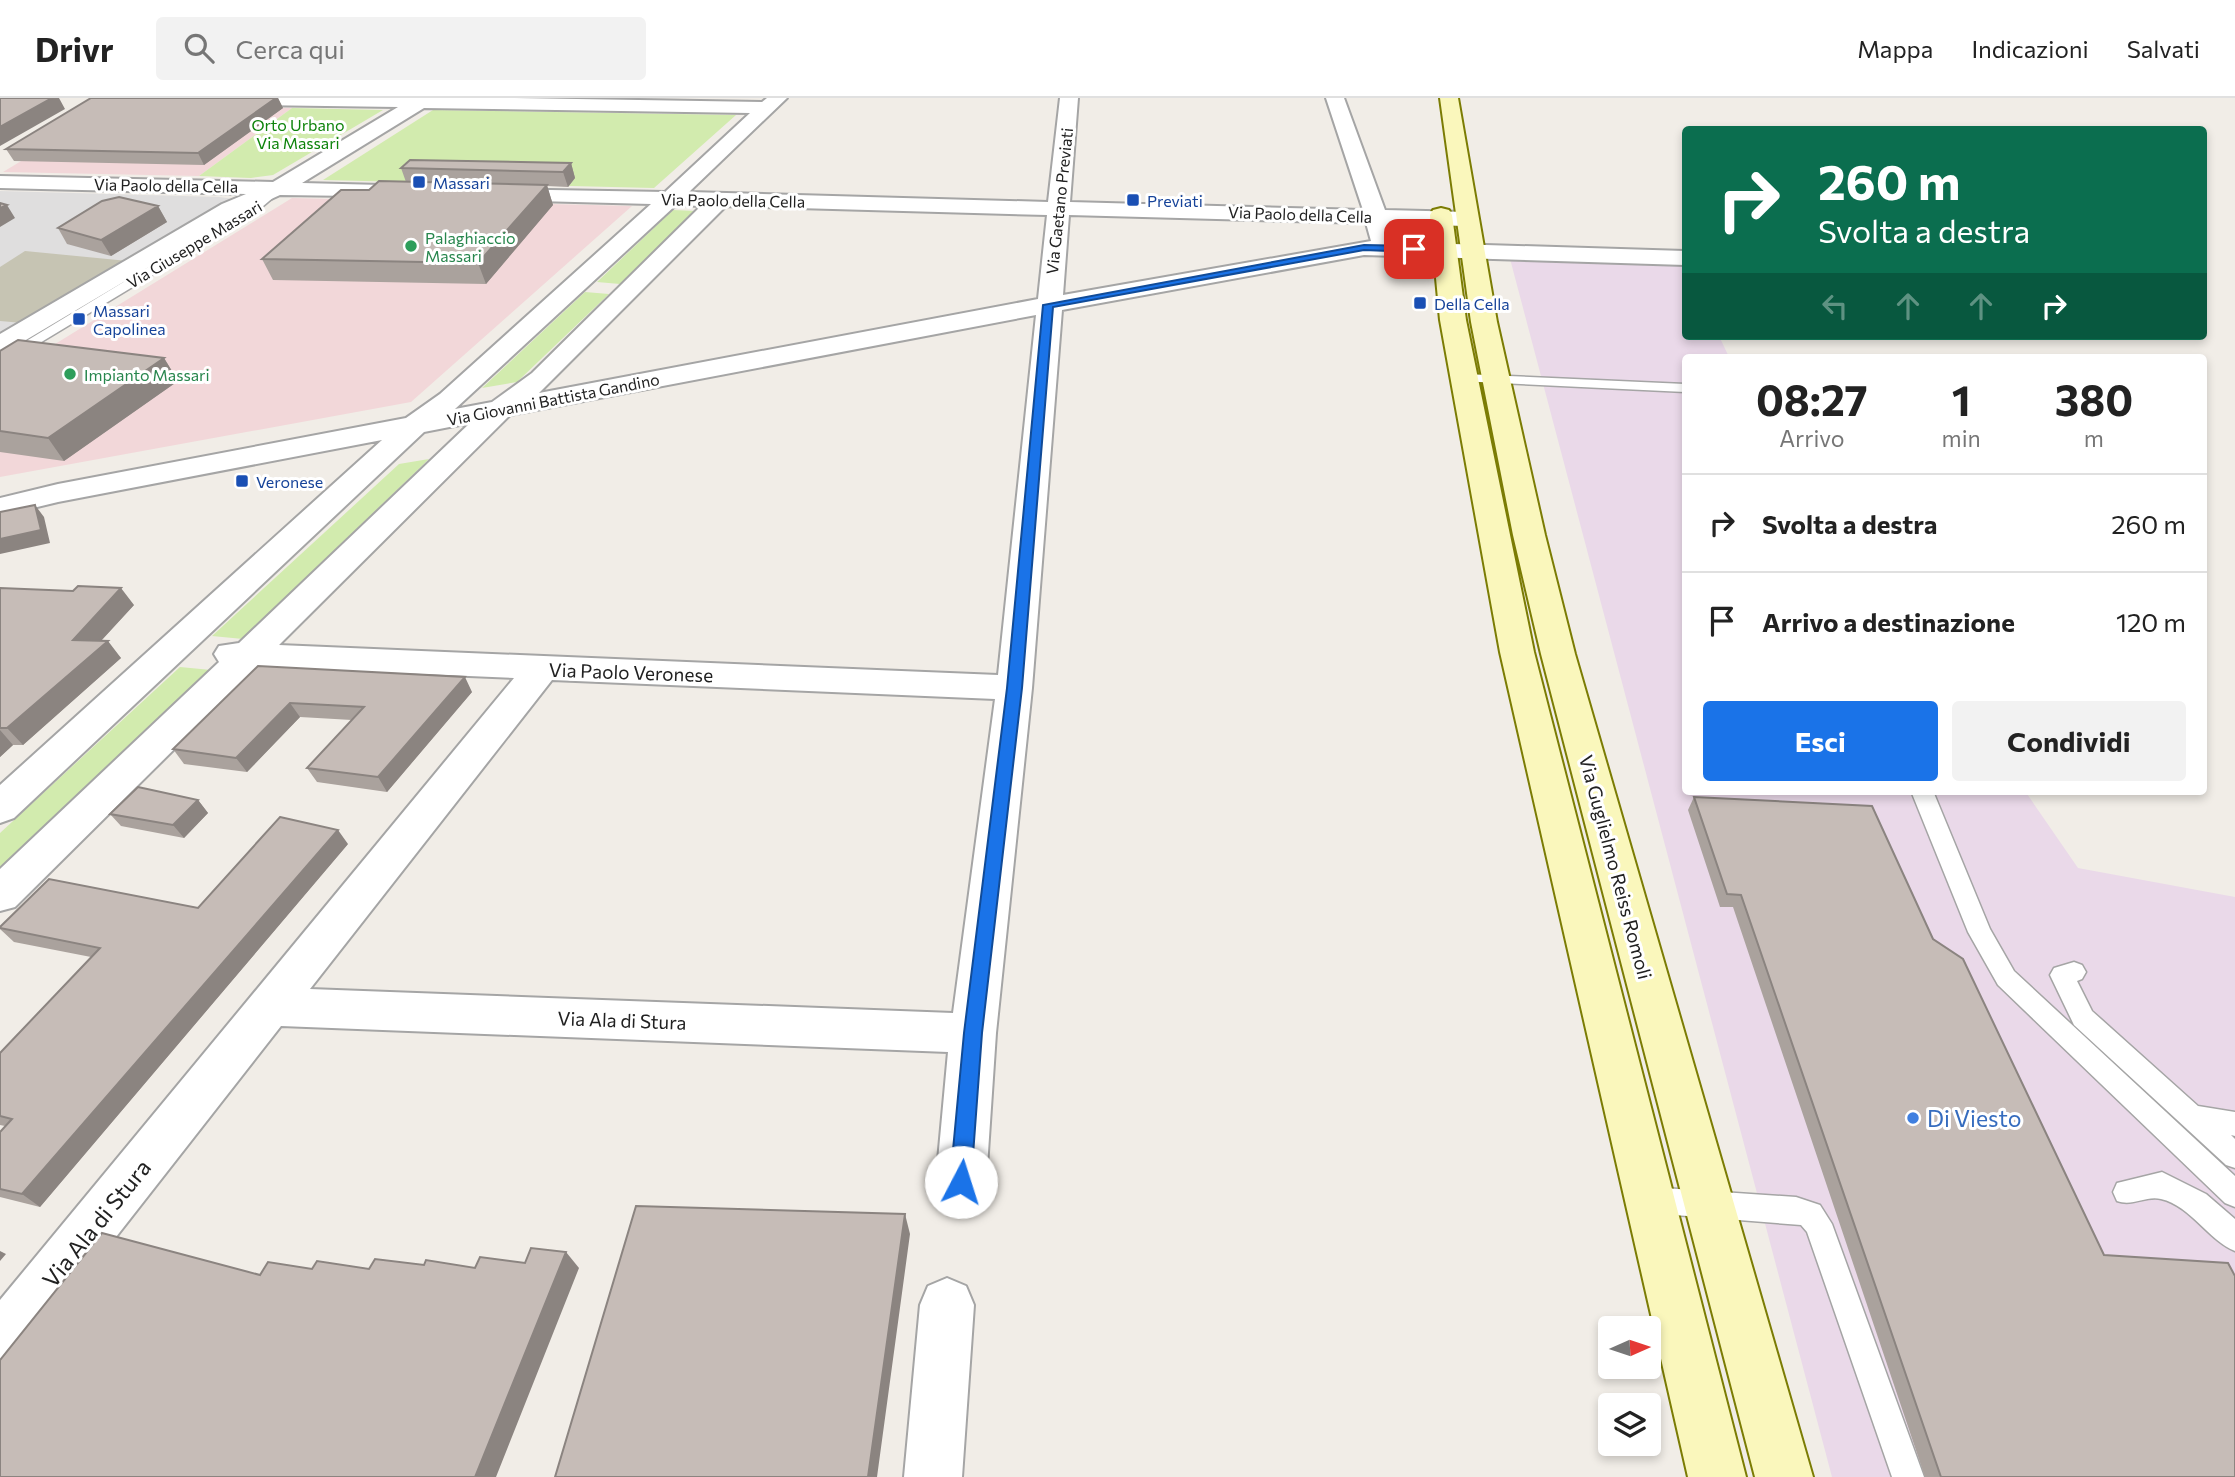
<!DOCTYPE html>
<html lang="it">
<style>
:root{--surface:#fff;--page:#f2f2f2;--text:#222;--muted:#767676;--line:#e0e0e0;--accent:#1a73e8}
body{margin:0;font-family:Commissioner,sans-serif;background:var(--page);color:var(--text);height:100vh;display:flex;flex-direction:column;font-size:26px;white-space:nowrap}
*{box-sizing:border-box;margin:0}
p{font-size:23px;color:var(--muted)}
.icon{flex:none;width:38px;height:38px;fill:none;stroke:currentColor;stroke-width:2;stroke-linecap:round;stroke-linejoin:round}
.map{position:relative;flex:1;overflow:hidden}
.details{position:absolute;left:1682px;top:256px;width:525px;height:441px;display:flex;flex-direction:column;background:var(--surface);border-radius:7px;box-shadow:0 4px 10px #0003}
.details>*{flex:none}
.guide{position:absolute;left:1682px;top:28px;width:525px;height:214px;border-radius:7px;box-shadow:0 4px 10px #0003;background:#0b6e4f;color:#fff;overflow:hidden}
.needle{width:46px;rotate:87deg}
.buttons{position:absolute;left:1598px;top:1218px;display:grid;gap:14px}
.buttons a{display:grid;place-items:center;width:63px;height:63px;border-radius:7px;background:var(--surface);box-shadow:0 4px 10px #0003;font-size:35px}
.pin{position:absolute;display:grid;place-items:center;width:60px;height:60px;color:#fff;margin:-30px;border-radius:14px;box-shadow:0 4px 10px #0006}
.me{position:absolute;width:77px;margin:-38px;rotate:5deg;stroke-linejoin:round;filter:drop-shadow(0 0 5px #0008)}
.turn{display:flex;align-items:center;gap:24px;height:147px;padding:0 21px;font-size:32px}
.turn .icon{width:91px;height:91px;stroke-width:2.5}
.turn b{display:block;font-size:49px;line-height:60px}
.lanes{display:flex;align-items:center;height:66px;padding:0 21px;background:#0003;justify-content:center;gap:35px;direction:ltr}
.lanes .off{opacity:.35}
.eta{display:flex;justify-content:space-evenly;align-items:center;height:119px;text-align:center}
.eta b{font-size:42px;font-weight:700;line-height:49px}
.button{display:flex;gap:14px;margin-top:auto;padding:14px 21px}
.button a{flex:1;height:80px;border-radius:7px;background:var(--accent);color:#fff;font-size:28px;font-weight:700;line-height:80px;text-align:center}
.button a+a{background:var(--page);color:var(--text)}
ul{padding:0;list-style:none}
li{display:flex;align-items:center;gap:21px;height:98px;padding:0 21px;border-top:2px solid var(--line)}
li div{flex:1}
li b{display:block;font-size:26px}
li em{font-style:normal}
header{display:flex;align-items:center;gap:42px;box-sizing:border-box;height:98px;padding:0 35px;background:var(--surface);border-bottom:2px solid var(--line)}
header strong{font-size:33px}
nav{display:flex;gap:38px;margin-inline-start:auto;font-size:24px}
.search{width:490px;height:63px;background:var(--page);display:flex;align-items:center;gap:18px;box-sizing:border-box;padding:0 24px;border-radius:7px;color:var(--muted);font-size:26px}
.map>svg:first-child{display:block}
</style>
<header>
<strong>Drivr</strong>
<div class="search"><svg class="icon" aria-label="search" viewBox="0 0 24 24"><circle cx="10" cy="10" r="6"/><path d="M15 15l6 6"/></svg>Cerca qui</div>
<nav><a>Mappa</a><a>Indicazioni</a><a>Salvati</a></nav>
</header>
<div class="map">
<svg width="2235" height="1379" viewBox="0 0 2235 1379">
<rect width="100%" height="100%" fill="#f1ede7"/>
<path fill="#dfdede" d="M 0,93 L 219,99 L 234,101 L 0,239 Z"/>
<path fill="#f2d7d9" d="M 114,7 L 292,10 L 199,78 L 3,74 Z
M 292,100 L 632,108 L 411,304 L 0,379 L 0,280 Z"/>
<path fill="#ead9e9" d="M 1509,157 L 1685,166 L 1685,238 L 1719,238 L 1729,259 L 1685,259 L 1685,693 L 2025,693 L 2078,770 L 2235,799 L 2235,1379 L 1832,1379 Z"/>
<path fill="#c6c4b3" d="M 25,153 L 128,163 L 23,225 L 0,223 L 0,169 Z"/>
<path fill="#d2ebae" d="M 292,10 L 383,12 L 273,77 L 251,80 L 199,78 Z
M 433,12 L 736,17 L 654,90 L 323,82 Z
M 673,112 L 696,113 L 620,186 L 597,184 Z
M 585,194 L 609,196 L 517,284 L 482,290 Z
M 429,361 L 243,541 L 212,538 L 399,366 Z
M 180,569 L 211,572 L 0,774 L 0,735 Z"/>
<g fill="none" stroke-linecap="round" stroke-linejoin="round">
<defs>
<path id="service" d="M 278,86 L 282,88 L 282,92 L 255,115 L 0,269 L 0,259 L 247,109 Z
M 1464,276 L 1685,286 L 1685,294 L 1459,283 L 1457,280 Z
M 1911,693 L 1933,693 L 1990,831 L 2014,873 L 2235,1078 L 2235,1109 L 2225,1105 L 1998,887 L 1968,834 Z
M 2074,864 L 2082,867 L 2086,874 L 2082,881 L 2077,883 L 2092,913 L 2198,1008 L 2235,1014 L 2235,1038 L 2231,1037 L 2235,1041 L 2235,1070 L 2226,1067 L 2074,927 L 2050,877 L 2054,870 Z
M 2162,1074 L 2206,1096 L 2235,1121 L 2235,1153 C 2208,1142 2191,1108 2161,1101 C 2146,1097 2133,1109 2117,1103 L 2113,1094 L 2117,1085 Z
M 1649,1089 L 1796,1099 L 1820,1107 L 1832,1126 L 1924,1379 L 1892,1379 L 1807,1134 L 1801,1127 L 1649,1115 L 1639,1111 L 1635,1102 L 1639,1093 Z"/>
<path id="minor" d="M 172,0 L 515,0 L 762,4 L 767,0 L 787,0 L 689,94 L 1048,104 L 1060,0 L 1078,0 L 1070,104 L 1363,112 L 1326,0 L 1344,0 L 1385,112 L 1467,114 L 1475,116 L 1478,121 L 1475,126 L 1467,128 L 1388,126 L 1391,140 L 1389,144 L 1685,153 L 1685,167 L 1364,157 L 1062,212 L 1032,590 L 996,935 L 986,1084 L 979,1101 L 961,1108 L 943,1101 L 936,1084 L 948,954 L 281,928 L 19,1263 L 0,1271 L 0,1202 L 514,580 L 257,569 L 15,809 L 0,813 L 0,771 L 219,564 L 214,556 L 219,548 L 239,545 L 470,325 L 424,334 L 14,720 L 0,725 L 0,687 L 382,342 L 58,404 L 0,418 L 0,400 L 58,386 L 406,320 L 440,296 L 651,106 L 496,102 L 488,101 L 485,96 L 488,91 L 665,94 L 750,15 L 424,10 L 302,85 L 422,88 L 430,89 L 433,94 L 430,99 L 280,97 L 238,116 L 9,252 L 0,255 L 0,236 L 222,106 L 246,96 L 0,90 L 0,78 L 273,84 L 398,9 L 181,6 ZM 676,107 L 701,108 L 532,275 L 492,304 L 455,311 ZM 726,108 L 1047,117 L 1038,201 L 539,295 ZM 1069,117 L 1366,125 L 1371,143 L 1063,197 ZM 1036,217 L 998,577 L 279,547 L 510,317 ZM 552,582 L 995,601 L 953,915 L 310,891 Z
M 947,1180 L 966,1188 L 974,1207 L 962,1379 L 904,1379 L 920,1207 L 928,1188 Z"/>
<path id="secondary" d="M 1440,0 L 1458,0 L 1497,224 L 1545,437 L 1575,556 L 1813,1379 L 1755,1379 L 1541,556 L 1513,437 L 1471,224 Z
M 1441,110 L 1449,112 L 1452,117 L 1466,222 L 1534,554 L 1746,1379 L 1688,1379 L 1500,554 L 1440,222 L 1430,117 L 1433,112 Z"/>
</defs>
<use href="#service" stroke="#a5a5a5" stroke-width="3"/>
<use href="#minor" stroke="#a5a5a5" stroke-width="4"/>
<use href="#secondary" stroke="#7b7c04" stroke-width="4"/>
<use href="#service" fill="#fff" fill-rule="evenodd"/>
<use href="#minor" fill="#fff" fill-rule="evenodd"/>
<use href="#secondary" fill="#faf7bc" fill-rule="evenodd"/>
</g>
<path fill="#aaa29d" d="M 91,0 L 278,0 L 283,10 L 204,67 L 14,63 L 6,51 Z
M 571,65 L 575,80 L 568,89 L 547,88 L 553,107 L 486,186 L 273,182 L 262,161 L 369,92 L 406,84 L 401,70 Z
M 158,108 L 167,124 L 111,158 L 67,146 L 58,130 Z
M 0,253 L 164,260 L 178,283 L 64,363 L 0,354 Z
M 0,490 L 134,507 L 101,543 L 121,560 L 23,647 L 13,647 L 0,659 Z
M 258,568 L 472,594 L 387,694 L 317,684 L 307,670 L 352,622 L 300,619 L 247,674 L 184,666 L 173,651 Z
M 1694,699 L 1933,841 L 2104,1157 L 2235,1379 L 1925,1379 L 1733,809 L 1720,809 L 1688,712 Z
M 198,702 L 208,715 L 184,740 L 121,728 L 110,716 Z
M 348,746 L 40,1109 L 0,1099 L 0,1034 L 5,1028 L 0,1027 L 0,955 L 91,859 L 14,844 L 0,831 L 0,829 L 198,810 Z"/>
<path fill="#8b8480" d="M 52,0 L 59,0 L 65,11 L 0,48 L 0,29 Z
M 276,0 L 278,0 L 283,10 L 204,67 L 198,55 Z
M 571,65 L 575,80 L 568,89 L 563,74 Z
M 547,87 L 553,107 L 486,186 L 478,165 Z
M 7,107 L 15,120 L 0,129 L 0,110 Z
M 158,108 L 167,124 L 111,158 L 101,142 Z
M 164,260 L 178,283 L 64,363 L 48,340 Z
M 35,407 L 44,419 L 50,445 L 0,456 L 0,441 Z
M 121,490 L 134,507 L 86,559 L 73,542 Z
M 108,543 L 121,560 L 23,647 L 7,630 Z
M 465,579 L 472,594 L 387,694 L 378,679 Z
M 290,605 L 300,619 L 247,674 L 236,660 Z
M 0,632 L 13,647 L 0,659 Z
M 198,702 L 208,715 L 184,740 L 173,727 Z
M 338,732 L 348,746 L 40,1109 L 22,1096 Z
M 905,1116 L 910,1136 L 877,1379 L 868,1379 Z
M 0,1153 L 6,1156 L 0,1163 Z
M 566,1154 L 579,1170 L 496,1379 L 475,1379 Z"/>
<path fill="#c6bcb7" stroke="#8b8480" stroke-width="2" d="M 0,0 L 52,0 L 0,29 Z
M 91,0 L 276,0 L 198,55 L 6,51 Z
M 410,62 L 571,65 L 563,74 L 401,70 Z
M 379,83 L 547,87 L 478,165 L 262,161 L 341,92 L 369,92 Z
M 119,99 L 158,108 L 101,142 L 58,130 L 102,103 Z
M 0,105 L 7,107 L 0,110 Z
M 18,242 L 164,260 L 48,340 L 0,333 L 0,253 Z
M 35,407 L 41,432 L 0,441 L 0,414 Z
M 78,488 L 121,490 L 73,542 L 108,543 L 7,630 L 0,630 L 0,490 L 73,493 Z
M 258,568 L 465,579 L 378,679 L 307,670 L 364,609 L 290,605 L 236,660 L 173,651 Z
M 138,689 L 198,702 L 173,727 L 110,716 Z
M 1694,699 L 1872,708 L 1933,841 L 1963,861 L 2104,1157 L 2228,1165 L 2235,1178 L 2235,1379 L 1941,1379 L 1741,797 L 1727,796 Z
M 280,719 L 338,732 L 22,1096 L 0,1091 L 0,1034 L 12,1021 L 0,1018 L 0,955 L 100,850 L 0,830 L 0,829 L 49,781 L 198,810 Z
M 636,1108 L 905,1116 L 868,1379 L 555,1379 Z
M 102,1135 L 260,1177 L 268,1164 L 312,1171 L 317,1163 L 369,1171 L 375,1161 L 424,1167 L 426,1162 L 475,1170 L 480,1159 L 525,1165 L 531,1150 L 566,1154 L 475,1379 L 0,1379 L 0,1262 Z"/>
<path fill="#1a73e8" stroke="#114b97" stroke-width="2" d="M 1364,147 L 1414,148 L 1419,151 L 1414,154 L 1364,152 L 1053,209 L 1022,590 L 982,935 L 971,1084 L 968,1091 L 961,1093 L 953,1091 L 950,1084 L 964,935 L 1007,590 L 1043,207 Z"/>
<g fill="#1a4fb4" stroke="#fff" stroke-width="2.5">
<rect x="412" y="77" width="14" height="14" rx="3.5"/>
<rect x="1126" y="95" width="14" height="14" rx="3.5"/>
<rect x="1413" y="198" width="14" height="14" rx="3.5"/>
<rect x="72" y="214" width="14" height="14" rx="3.5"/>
<rect x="235" y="376" width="14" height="14" rx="3.5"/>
</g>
<g fill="#2e9e5b" stroke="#fff" stroke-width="2.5">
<circle cx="411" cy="148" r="7"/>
<circle cx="70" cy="276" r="7"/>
</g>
<circle fill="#3f7fe0" stroke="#fff" stroke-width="2.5" cx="1913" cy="1020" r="7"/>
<g text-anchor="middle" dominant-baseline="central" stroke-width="6" stroke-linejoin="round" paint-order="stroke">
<g font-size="16" fill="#0d830b" stroke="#fff">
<text x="298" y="26">Orto Urbano<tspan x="298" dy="18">Via Massari</tspan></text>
</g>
<g font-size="16" fill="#164399" stroke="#fff" text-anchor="start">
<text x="433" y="84">Massari</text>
<text x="1147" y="102">Previati</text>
<text x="1434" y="205">Della Cella</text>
<text x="93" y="212">Massari<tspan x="93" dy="18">Capolinea</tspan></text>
<text x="256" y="383">Veronese</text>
</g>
<g font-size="16" fill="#212121" stroke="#fff">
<text transform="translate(166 87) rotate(1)">Via Paolo della Cella</text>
<text transform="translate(733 102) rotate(1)">Via Paolo della Cella</text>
<text transform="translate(1059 103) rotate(-84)">Via Gaetano Previati</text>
<text transform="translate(1300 116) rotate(2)">Via Paolo della Cella</text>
<text transform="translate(194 146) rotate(-31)">Via Giuseppe Massari</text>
<text transform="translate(553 301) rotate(-11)">Via Giovanni Battista Gandino</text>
</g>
<g font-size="16" fill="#27864d" stroke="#fff" text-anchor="start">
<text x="425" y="139">Palaghiaccio<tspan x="425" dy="18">Massari</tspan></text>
<text x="84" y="276">Impianto Massari</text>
</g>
<g font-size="19" fill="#212121" stroke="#fff">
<text transform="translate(631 574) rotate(2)">Via Paolo Veronese</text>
<text transform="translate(1616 769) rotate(75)">Via Guglielmo Reiss Romoli</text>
<text transform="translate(622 922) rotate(2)">Via Ala di Stura</text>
</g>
<g font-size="23" fill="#366cbe" stroke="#fff" text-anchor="start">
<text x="1927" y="1020">Di Viesto</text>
</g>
<g font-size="23" fill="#212121" stroke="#fff">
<text transform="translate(96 1125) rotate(-51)">Via Ala di Stura</text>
</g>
</g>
</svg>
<div class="buttons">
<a><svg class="needle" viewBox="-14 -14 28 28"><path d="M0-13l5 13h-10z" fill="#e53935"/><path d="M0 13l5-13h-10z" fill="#767676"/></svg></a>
<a><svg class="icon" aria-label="layers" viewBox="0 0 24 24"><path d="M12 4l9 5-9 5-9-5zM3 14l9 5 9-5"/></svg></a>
</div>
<div class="pin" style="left:1414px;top:151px;background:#d93025"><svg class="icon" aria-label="arrive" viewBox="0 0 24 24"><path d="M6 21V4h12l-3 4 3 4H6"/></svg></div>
<svg class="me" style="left:961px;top:1084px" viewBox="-20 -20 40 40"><circle r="19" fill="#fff"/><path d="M0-13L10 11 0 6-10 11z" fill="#1a73e8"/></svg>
<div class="guide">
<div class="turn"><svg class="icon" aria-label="right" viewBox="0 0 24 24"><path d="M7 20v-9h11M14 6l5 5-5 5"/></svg><div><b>260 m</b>Svolta a destra</div></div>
<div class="lanes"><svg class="icon off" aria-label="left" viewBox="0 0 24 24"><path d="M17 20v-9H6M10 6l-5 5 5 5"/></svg><svg class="icon off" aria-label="ahead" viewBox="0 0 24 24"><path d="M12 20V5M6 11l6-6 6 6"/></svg><svg class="icon off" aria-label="ahead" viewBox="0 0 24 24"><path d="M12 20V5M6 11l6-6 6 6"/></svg><svg class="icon" aria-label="right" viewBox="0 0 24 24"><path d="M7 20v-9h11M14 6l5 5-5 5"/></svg></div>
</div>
<section class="details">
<div class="eta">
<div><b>08:27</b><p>Arrivo</p></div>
<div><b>1</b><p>min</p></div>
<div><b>380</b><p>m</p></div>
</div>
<ul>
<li><svg class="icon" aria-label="right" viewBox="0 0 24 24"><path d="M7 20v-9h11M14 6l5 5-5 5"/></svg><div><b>Svolta a destra</b></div><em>260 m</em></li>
<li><svg class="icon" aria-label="arrive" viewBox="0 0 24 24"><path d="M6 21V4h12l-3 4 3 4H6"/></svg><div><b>Arrivo a destinazione</b></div><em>120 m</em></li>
</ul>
<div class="button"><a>Esci</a><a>Condividi</a></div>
</section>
</div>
